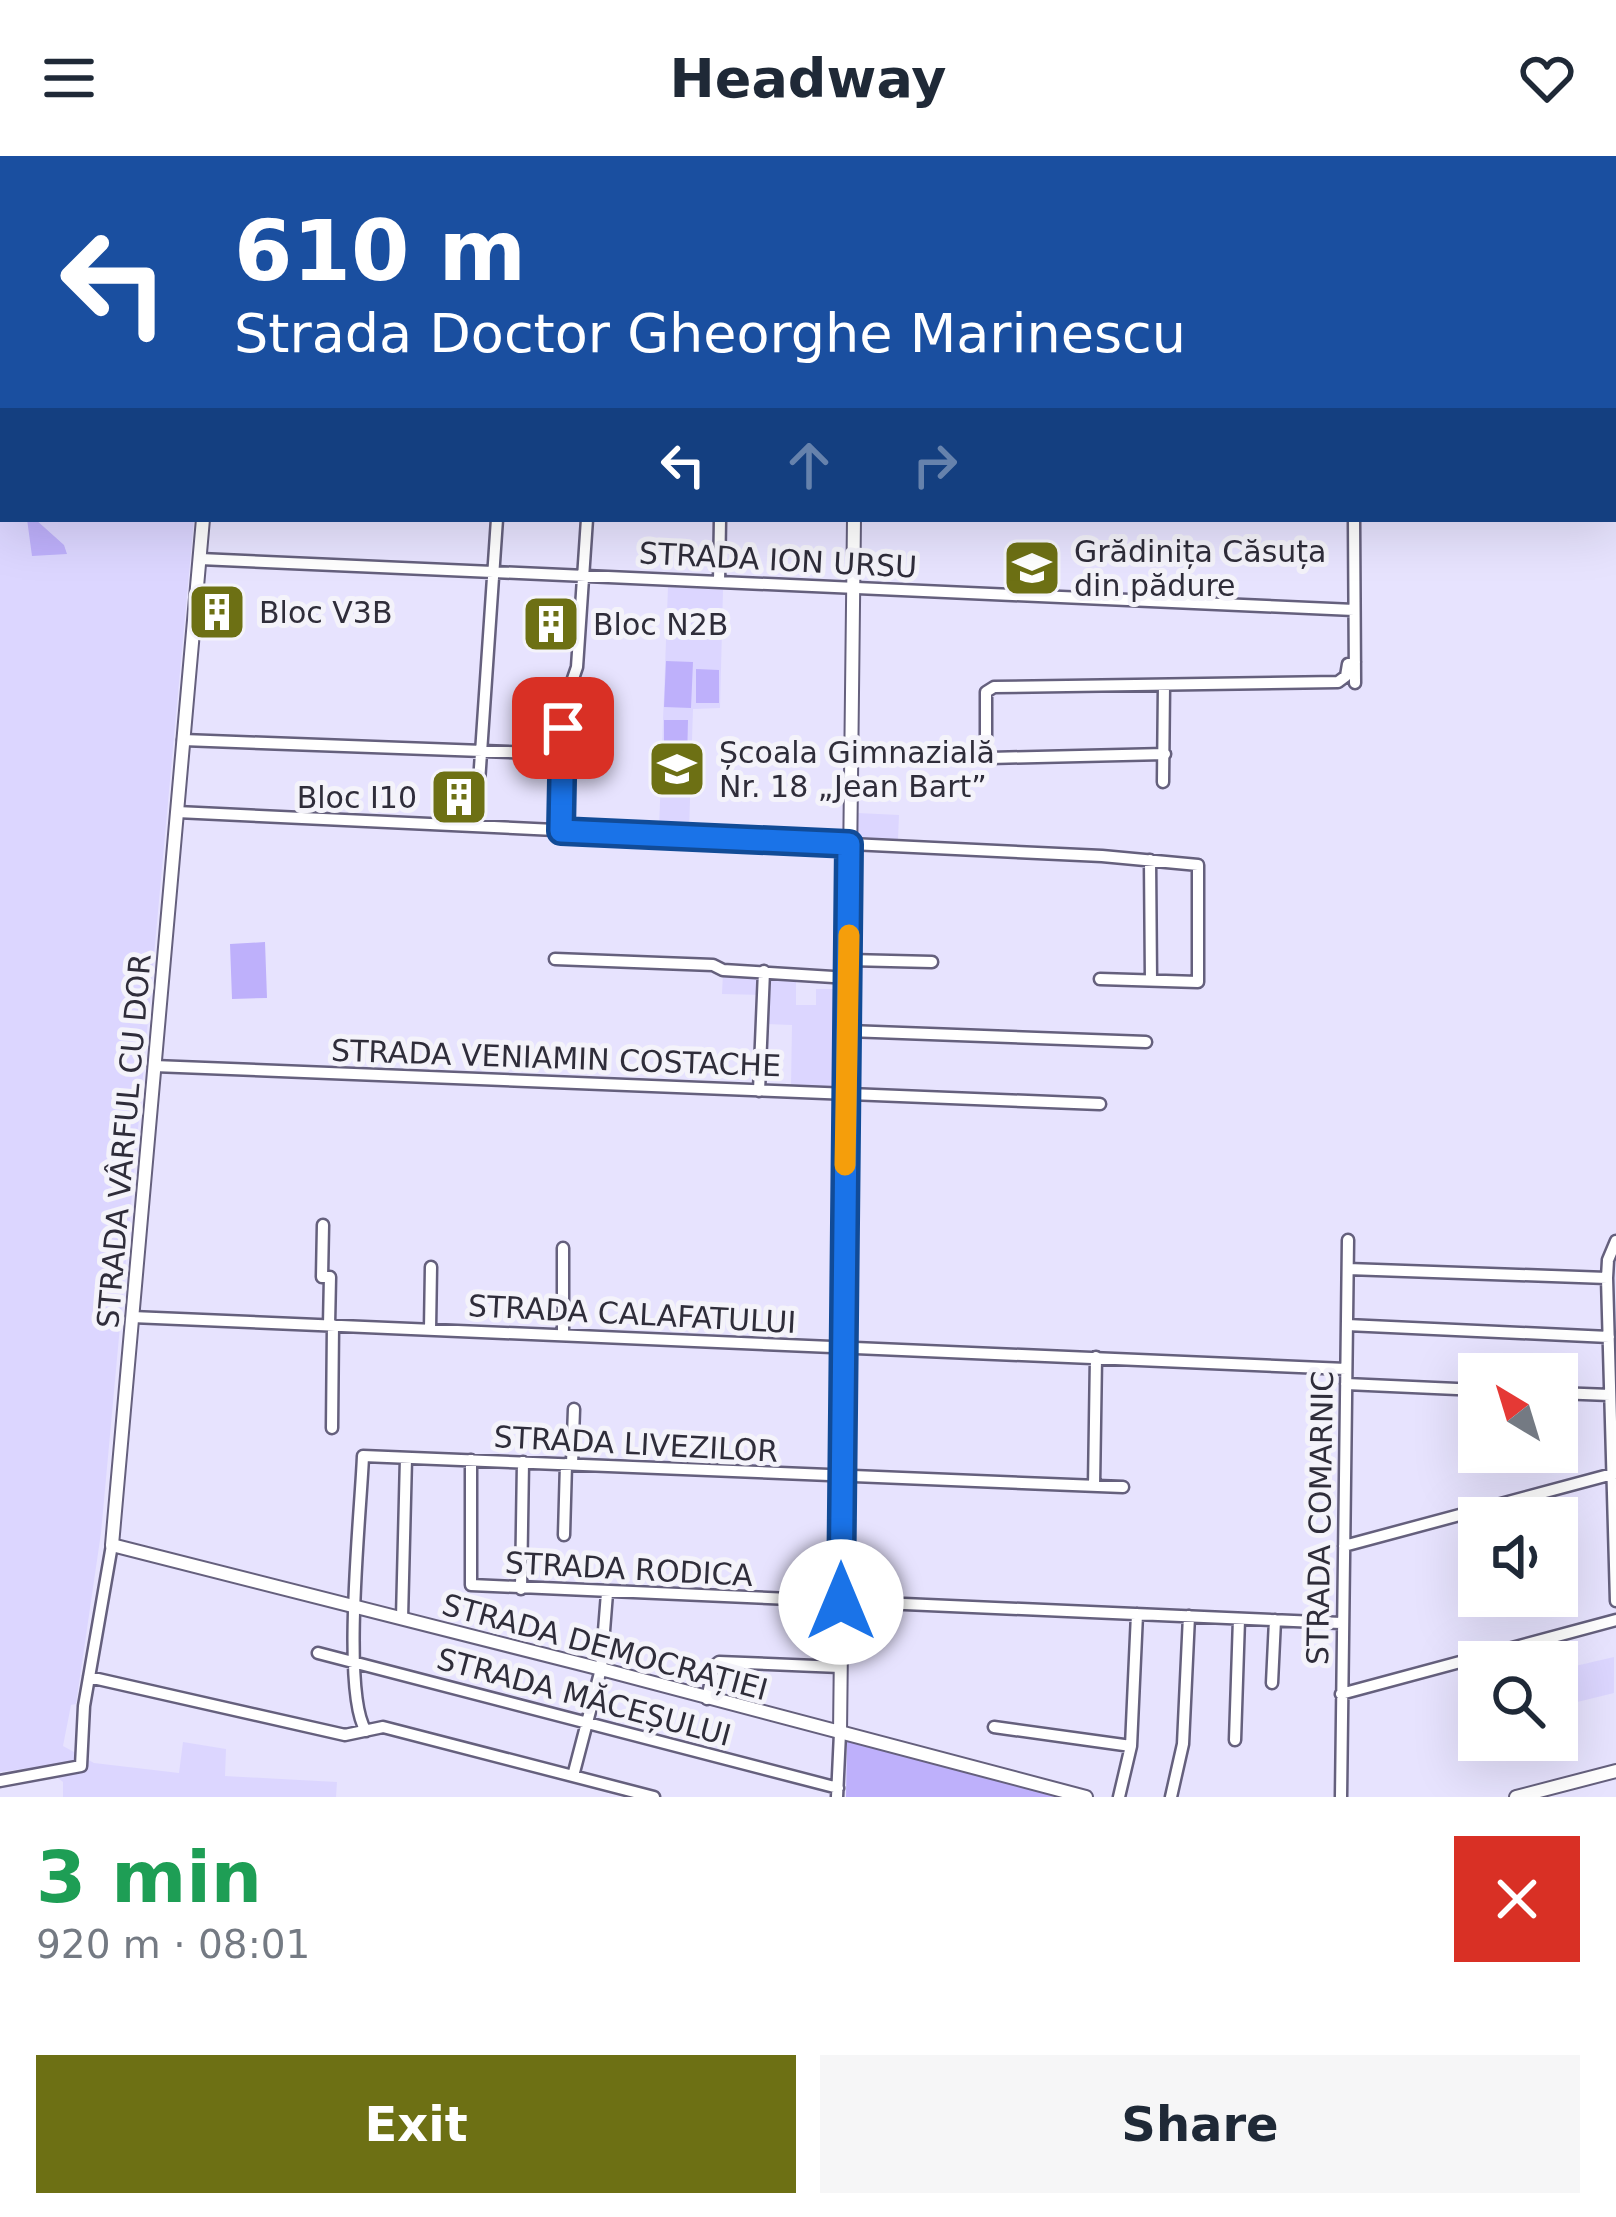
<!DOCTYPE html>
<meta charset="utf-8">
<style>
:root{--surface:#fff;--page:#f6f6f7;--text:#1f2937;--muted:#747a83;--accent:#6d7014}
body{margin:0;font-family:"DejaVu Sans",sans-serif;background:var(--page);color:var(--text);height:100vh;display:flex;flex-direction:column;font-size:45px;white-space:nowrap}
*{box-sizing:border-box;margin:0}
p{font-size:39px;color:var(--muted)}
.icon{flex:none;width:66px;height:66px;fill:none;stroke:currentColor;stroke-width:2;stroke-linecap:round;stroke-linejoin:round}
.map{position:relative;height:1641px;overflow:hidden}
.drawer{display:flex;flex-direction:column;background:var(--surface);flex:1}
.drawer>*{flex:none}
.top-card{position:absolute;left:0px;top:0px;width:1617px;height:366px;box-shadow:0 12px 48px #0002;background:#1a4fa0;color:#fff;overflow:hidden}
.needle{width:78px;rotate:322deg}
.buttons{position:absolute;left:1458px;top:1197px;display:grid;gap:24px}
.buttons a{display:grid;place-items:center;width:120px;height:120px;border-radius:0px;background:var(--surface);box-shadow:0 12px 48px #0002;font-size:60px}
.pin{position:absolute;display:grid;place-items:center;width:102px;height:102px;color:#fff;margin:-51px;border-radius:24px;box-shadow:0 6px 18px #0006}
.me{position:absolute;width:132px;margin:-66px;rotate:0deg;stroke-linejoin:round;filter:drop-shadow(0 0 9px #0008)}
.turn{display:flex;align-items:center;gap:42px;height:252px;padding:0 36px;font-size:54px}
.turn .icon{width:156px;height:156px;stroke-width:2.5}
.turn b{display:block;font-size:84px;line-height:102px}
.lanes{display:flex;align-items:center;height:114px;padding:0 36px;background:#0003;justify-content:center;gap:60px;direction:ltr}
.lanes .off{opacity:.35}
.round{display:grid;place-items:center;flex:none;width:126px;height:126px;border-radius:0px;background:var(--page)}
.headline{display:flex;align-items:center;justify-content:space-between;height:204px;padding:0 36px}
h1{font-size:72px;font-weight:800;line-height:90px;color:#1e9e55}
.primary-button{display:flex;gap:24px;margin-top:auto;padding:24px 36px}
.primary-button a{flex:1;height:138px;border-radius:0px;background:var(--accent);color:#fff;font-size:48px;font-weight:800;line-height:138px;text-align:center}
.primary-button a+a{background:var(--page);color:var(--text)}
header{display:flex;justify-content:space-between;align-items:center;height:156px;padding:0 36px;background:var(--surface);font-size:54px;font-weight:800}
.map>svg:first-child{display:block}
</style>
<header><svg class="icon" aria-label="menu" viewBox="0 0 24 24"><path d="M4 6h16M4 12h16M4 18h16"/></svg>Headway<svg class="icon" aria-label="heart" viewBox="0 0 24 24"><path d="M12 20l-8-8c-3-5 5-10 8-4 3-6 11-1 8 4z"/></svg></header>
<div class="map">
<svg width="1616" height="1641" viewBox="0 0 1616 1641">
<rect width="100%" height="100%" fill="#e7e3fe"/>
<path fill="#dcd6ff" d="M 640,0 L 1616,0 L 1616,254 L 1614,3 Z
M 0,312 L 3,312 L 3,363 L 194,363 L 101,1377 L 76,1548 L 71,1549 L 63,1590 L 94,1607 L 179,1617 L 183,1586 L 226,1593 L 225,1620 L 337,1626 L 336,1641 L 63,1641 L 63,1626 L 43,1610 L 0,1616 Z
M 1020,390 L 1044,390 L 1044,434 L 1020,434 Z
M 668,431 L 723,434 L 720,552 L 693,553 L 689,675 L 659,673 Z
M 857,657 L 899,659 L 898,683 L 856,681 Z
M 723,817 L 796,820 L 796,849 L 816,849 L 816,833 L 839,833 L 838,931 L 791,931 L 792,869 L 766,868 L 766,839 L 722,838 Z
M 1614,1501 L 1614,1537 L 1561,1550 L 1558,1514 Z"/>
<path fill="#beb0fb" d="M 27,363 L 35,363 L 64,389 L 67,398 L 32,400 Z
M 666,505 L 693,506 L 691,552 L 664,551 Z
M 696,513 L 719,514 L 719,547 L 696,547 Z
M 664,564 L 688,564 L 687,604 L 664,604 Z
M 265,786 L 267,842 L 232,843 L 230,788 Z
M 847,1584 L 1071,1641 L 846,1641 Z"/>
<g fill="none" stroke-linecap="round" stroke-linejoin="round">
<defs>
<path id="minor" d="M 214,0 L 215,3
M 112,3 L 115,0
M 0,112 L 3,111
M 1614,357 L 1616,358
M 1354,363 L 1355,527
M 200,403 L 1354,454
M 719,426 L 720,363
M 183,584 L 562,598
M 1165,598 L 990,602 L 986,597 L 986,536 L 994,531 L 1338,526 L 1346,520 L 1348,508 L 1355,506
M 1163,626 L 1164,529
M 177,656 L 1102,700 L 1198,709 L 1198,826 L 1100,823
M 476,670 L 497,363
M 561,675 L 565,546 L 577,511 L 587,363
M 1150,704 L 1151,825
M 555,803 L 713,809 L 723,814 L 849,822
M 849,804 L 932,806
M 848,875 L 1146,886
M 154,910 L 1100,948
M 759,935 L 764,815
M 323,1069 L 322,1121 L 330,1121 L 329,1169
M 1616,1085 L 1608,1104 L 1607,1122 L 1616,1445
M 563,1092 L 563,1179
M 1348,1113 L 1607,1122
M 132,1161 L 1346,1213
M 1347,1169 L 1609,1181
M 430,1173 L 431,1111
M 1346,1228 L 1479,1234
M 1557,1237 L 1610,1239
M 332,1272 L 333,1169
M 471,1304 L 471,1429 L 1341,1467
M 572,1308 L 574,1253
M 1094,1330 L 1096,1201
M 564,1379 L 566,1308
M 1344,1390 L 1616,1317
M 521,1433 L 523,1306
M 402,1462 L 406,1302
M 318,1497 L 838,1632
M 89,1521 L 345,1579 L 383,1571 L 654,1641
M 1272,1527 L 1275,1464
M 1341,1538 L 1616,1464
M 707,1543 L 714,1510 L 719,1506 L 840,1511
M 994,1571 L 1131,1590
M 366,1575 C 341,1537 361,1354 363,1300 L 1123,1331
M 1235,1584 L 1239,1463
M 573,1620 L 601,1513 L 607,1437
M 0,1625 L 81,1610 L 84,1550 L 112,1389
M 837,1641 L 840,1577
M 1119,1641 L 1131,1590 L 1137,1458
M 1171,1641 L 1183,1588 L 1189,1460
M 1341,1641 L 1348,1084"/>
<path id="tertiary" d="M 782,3 L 785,0
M 203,363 L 112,1389 L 601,1513 L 1086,1641
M 840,1577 L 854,363
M 1516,1641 L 1616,1615"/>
<path id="primary" d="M 0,223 L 3,222
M 1614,266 L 1616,266
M 1614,279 L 1616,279"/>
</defs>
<use href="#minor" stroke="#65607d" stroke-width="15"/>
<use href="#tertiary" stroke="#65607d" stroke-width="16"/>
<use href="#primary" stroke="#fff" stroke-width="20"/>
<use href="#minor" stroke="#fff" stroke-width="10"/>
<use href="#tertiary" stroke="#fff" stroke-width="12"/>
<use href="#primary" stroke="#d9da66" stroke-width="15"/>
<path stroke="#6b697a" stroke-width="3" stroke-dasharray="21 21" stroke-linecap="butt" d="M 679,0 L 687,3
M 1602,0 L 1612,3
M 1182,3 L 1195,0"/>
</g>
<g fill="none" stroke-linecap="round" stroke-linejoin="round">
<defs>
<path id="route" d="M 563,572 L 561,675 L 849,688 L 841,1446"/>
</defs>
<use href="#route" stroke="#114b97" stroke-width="30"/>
<use href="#route" stroke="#1a73e8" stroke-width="21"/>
<path stroke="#f59e0b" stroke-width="21" d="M 845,1009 L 849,779"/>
</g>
<defs>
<symbol id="school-square" viewBox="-11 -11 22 22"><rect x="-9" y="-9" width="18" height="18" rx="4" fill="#6d7014" stroke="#f4f3fa"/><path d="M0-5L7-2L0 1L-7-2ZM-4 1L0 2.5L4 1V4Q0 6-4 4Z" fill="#fff"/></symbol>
<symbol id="building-square" viewBox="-11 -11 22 22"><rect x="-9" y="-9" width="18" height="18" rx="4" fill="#6d7014" stroke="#f4f3fa"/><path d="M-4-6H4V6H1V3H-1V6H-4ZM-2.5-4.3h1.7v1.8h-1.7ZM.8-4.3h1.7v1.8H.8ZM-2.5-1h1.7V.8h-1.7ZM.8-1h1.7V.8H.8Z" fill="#fff"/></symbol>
</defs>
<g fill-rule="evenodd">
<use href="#school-square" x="999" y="379" width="66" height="66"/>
<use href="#building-square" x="184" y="423" width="66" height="66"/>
<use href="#building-square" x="518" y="435" width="66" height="66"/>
<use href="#school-square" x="644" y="580" width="66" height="66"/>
<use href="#building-square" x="426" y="608" width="66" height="66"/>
</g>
<g text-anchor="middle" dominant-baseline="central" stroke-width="10" stroke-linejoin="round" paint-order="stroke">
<g font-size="30" fill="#2f2d3a" stroke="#f4f3fa" text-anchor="start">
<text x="1074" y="395">Grădinița Căsuța<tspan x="1074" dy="34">din pădure</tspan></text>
<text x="259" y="456">Bloc V3B</text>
<text x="593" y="468">Bloc N2B</text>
<text x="719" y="596">Școala Gimnazială<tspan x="719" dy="34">Nr. 18 „Jean Bart”</tspan></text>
<text x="417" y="641" text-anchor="end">Bloc I10</text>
</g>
<g font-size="30" fill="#2f2d3a" stroke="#f4f3fa">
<text transform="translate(778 404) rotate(3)">STRADA ION URSU</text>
<text transform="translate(556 902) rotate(2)">STRADA VENIAMIN COSTACHE</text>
<text transform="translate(124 985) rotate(-85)">STRADA VÂRFUL CU DOR</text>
<text transform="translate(632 1158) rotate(3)">STRADA CALAFATULUI</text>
<text transform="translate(636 1288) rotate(3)">STRADA LIVEZILOR</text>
<text transform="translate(1320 1362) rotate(-89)">STRADA COMARNIC</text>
<text transform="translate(629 1413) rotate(3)">STRADA RODICA</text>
<text transform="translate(605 1491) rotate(15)">STRADA DEMOCRAȚIEI</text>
<text transform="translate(584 1541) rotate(15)">STRADA MĂCEȘULUI</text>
</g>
</g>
</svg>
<div class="buttons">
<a><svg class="needle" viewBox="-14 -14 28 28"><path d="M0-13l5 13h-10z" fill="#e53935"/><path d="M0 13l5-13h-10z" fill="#747a83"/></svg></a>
<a><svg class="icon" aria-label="sound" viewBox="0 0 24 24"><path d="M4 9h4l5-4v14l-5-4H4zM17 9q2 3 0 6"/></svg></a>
<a><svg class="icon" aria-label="search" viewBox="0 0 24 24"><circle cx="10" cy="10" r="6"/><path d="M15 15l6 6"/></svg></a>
</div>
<div class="pin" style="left:563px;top:572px;background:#d93025"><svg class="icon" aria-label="arrive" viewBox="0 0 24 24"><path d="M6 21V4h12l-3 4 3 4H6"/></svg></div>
<svg class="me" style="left:841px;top:1446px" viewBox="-20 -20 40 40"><circle r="19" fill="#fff"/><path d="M0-13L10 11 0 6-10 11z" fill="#1a73e8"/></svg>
<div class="top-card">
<div class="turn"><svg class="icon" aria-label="left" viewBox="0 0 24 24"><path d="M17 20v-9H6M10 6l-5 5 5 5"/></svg><div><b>610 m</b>Strada Doctor Gheorghe Marinescu</div></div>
<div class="lanes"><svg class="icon" aria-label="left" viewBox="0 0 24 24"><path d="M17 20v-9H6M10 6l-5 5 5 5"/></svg><svg class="icon off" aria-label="ahead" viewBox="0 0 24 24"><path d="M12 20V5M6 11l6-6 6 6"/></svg><svg class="icon off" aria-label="right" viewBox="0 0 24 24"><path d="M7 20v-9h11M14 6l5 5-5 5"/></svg></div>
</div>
</div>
<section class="drawer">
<div class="headline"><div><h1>3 min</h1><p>920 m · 08:01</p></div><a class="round" style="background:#d93025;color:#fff"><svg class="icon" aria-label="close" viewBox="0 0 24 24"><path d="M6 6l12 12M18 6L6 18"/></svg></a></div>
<div class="primary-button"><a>Exit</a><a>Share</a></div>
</section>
